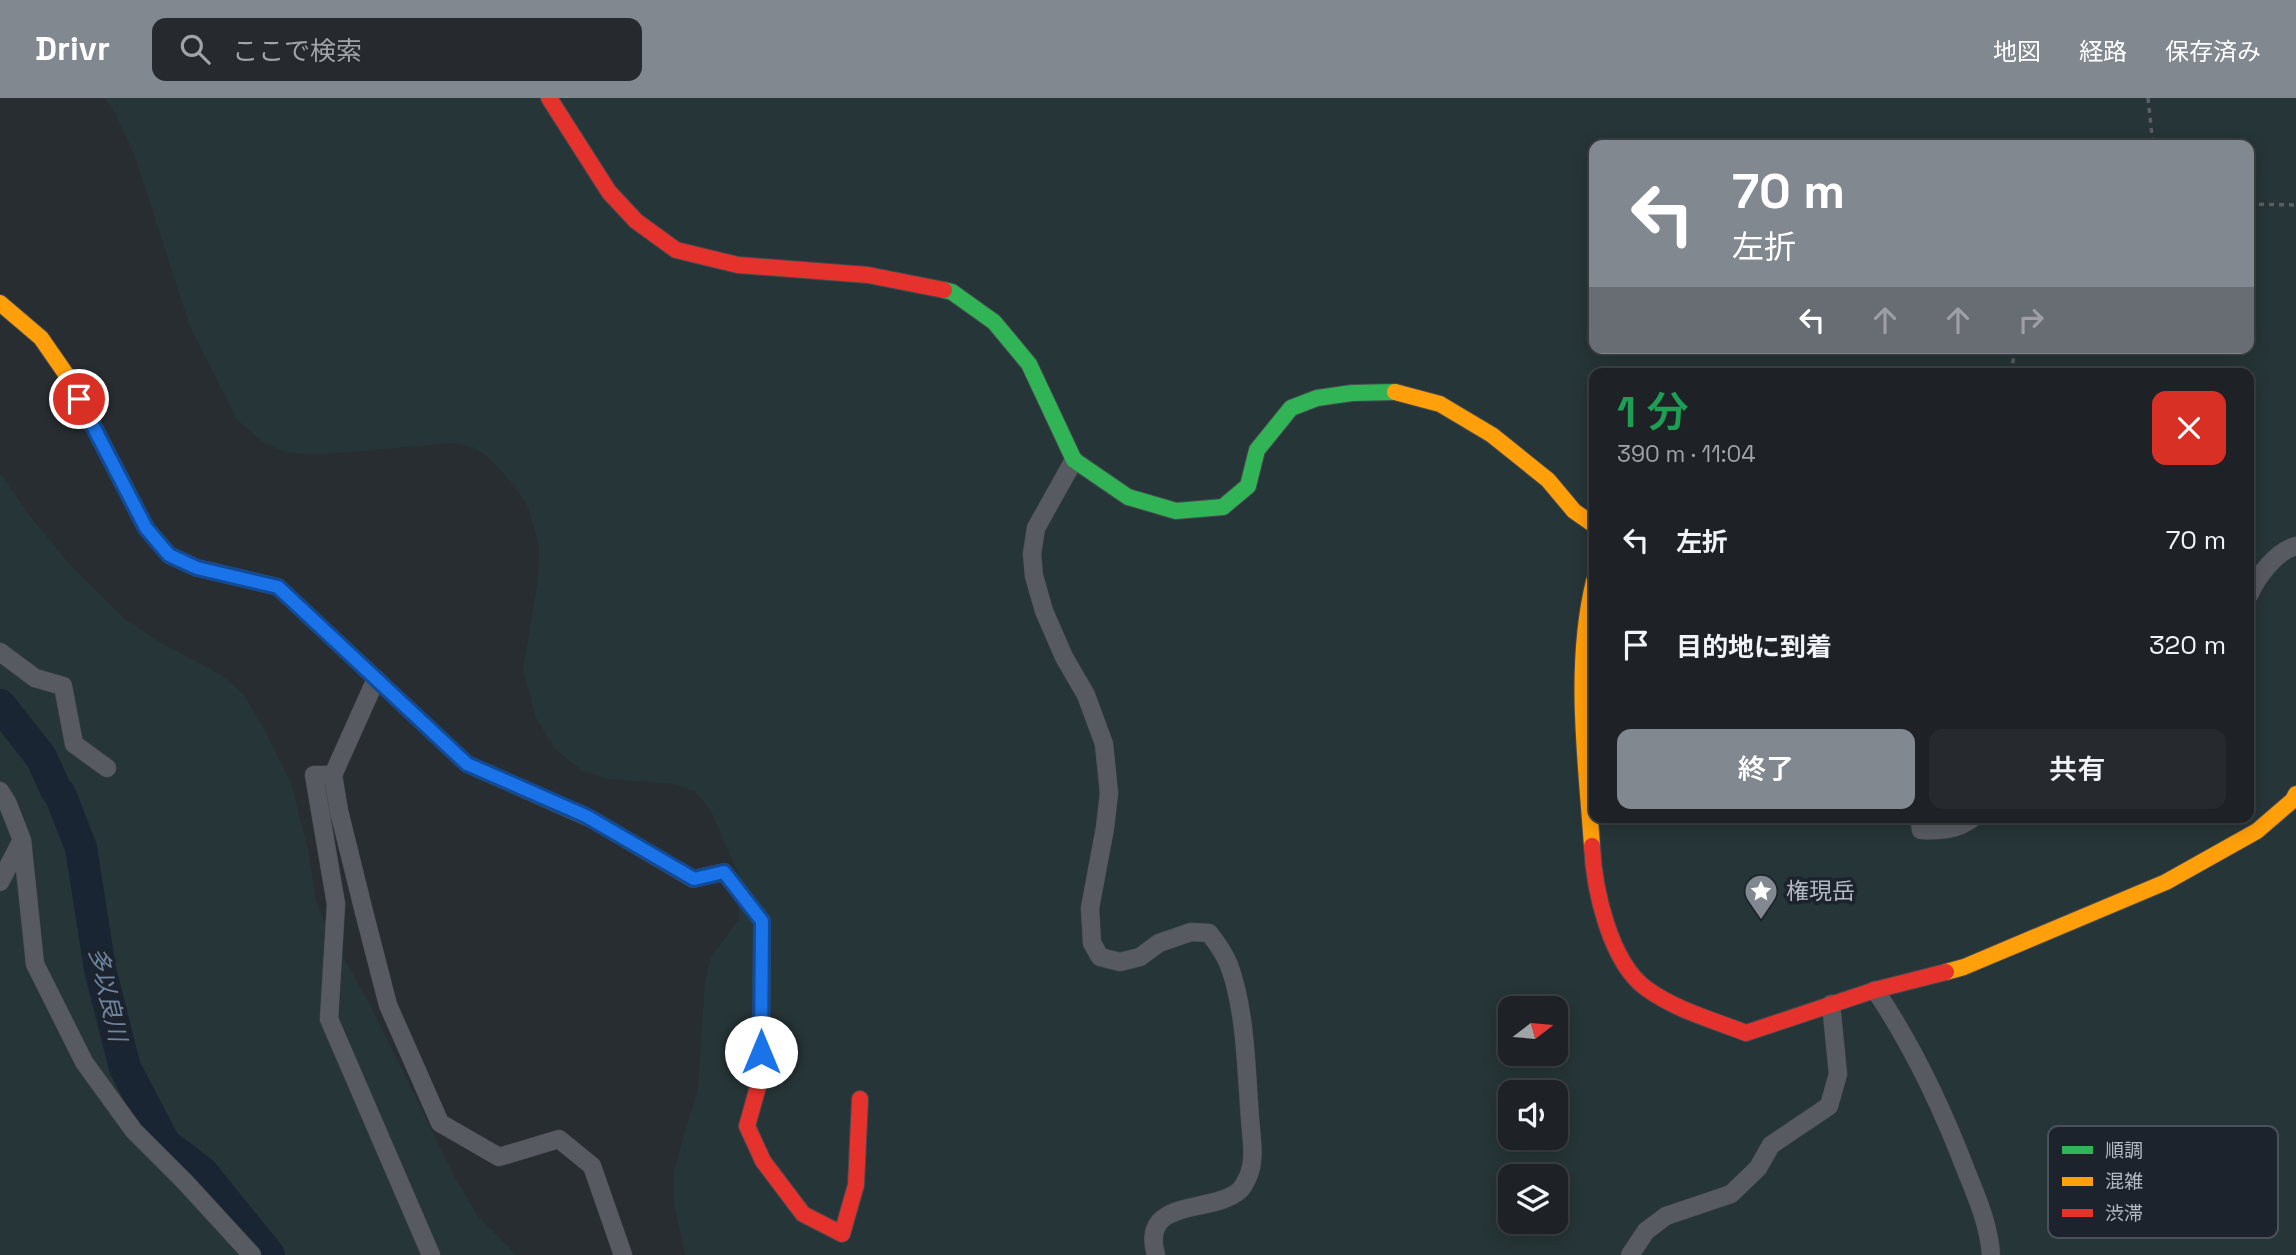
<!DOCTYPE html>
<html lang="ja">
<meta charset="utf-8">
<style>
:root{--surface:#1e2226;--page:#262a2e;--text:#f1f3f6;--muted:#a1a4a7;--line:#3c3f43;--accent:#828890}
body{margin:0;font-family:"Space Grotesk","Noto Sans JP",sans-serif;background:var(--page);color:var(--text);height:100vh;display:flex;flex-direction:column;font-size:26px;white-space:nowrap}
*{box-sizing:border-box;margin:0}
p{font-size:23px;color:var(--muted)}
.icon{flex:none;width:38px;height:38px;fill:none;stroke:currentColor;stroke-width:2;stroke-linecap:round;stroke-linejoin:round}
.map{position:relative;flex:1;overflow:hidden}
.sheet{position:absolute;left:1589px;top:270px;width:665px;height:455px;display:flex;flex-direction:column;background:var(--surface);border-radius:14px;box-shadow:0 4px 18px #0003,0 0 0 2px var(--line)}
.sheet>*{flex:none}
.banner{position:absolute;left:1589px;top:42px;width:665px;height:214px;border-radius:14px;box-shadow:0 4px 18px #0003,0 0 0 2px var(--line);background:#828890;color:#fff;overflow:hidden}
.needle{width:46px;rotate:74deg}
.buttons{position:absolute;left:1498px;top:898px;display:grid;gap:14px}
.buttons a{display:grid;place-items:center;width:70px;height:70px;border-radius:14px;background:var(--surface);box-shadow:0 4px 18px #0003,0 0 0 2px var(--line);font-size:35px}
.pin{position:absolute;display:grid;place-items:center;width:60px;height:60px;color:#fff;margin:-30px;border:4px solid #fff;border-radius:50%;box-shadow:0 2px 7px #0007}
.me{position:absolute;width:77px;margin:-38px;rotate:0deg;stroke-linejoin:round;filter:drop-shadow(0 0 5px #0008)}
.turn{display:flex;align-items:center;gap:24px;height:147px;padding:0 28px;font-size:32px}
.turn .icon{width:91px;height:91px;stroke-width:2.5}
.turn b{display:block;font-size:49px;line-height:60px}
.lanes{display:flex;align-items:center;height:66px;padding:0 28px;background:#0003;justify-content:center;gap:35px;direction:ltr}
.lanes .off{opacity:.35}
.round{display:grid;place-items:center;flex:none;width:74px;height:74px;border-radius:14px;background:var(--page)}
.overview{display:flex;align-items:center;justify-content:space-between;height:119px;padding:0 28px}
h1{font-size:42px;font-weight:600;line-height:52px;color:#1e9e55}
.primary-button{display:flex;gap:14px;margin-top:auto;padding:14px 28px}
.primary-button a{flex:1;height:80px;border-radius:14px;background:var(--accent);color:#fff;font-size:28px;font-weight:600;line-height:80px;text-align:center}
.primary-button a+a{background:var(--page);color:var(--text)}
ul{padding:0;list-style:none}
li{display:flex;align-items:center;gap:21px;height:105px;padding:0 28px}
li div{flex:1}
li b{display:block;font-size:26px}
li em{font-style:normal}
header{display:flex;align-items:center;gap:42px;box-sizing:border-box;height:98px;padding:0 35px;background:var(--accent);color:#fff}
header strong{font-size:33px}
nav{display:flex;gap:38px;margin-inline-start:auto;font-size:24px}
.search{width:490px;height:63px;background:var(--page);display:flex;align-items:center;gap:18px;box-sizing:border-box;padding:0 24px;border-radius:14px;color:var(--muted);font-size:26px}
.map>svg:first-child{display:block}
</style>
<header>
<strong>Drivr</strong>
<div class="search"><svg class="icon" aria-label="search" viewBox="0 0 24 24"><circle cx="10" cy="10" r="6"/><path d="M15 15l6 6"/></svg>ここで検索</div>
<nav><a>地図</a><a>経路</a><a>保存済み</a></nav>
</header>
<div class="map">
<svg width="2296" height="1157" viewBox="0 0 2296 1157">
<rect width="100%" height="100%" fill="#282d32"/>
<path fill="#263537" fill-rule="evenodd" d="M 104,0 L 2296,0 L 2296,1157 L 685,1157 L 674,1106 L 674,1072 L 698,990 L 705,882 L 711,859 L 739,821 L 739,778 L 710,711 L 694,693 L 673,686 L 608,681 L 581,672 L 555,651 L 536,620 L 523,572 L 538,481 L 539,449 L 529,411 L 513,386 L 488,359 L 473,349 L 452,345 L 318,357 L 284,354 L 263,344 L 237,322 L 190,229 L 135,59 L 112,9 ZM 1594,47 L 2249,47 L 2249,250 L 1594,250 ZM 1594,275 L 2249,275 L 2249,719 L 1594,719 ZM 1510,910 L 1556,910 L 1556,956 L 1510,956 ZM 1510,994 L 1556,994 L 1556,1040 L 1510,1040 ZM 1510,1078 L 1556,1078 L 1556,1124 L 1510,1124 Z
M 0,375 L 30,418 L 71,468 L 126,522 L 156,542 L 223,578 L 244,597 L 263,629 L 291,685 L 309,756 L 316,803 L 329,833 L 368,903 L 455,1079 L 477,1117 L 516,1157 L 0,1157 Z"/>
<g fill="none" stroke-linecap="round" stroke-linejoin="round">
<path stroke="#1a2533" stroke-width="32" d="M 0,607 L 41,659 L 56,692 L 60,696 L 81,750 L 100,871 L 125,970 L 165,1046 L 202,1074 L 269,1157"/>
<defs>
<path id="street" d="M 1074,362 L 1036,430 L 1032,456 L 1034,478 L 1044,513 L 1064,559 L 1086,597 L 1104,646 L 1109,695 L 1105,730 L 1090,810 L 1092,845 L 1100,859 L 1120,864 L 1140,859 L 1159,845 L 1191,834 L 1209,835 C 1217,845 1224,855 1229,867 C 1246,914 1246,970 1250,1020 C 1251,1037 1255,1057 1250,1073 C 1249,1078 1243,1089 1240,1092 C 1213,1117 1139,1098 1156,1157
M 2249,497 C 2257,479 2276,453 2296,448
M 0,554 L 35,580 L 63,588 L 74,646 L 107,670
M 376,581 L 333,677 L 339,713 L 364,814 L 388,907 L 440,1025 L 499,1059 L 559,1041 L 592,1068 L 623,1157
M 333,677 L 314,677 L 336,806 L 329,921 L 431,1157
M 0,693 L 7,704 L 22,742 L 35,866 L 84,964 L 134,1033 L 185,1084 L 252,1157
M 1919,719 L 1921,732 C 1941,733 1958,732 1974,719
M 0,784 L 22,742
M 1875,892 C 1913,948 1943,1012 1967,1075 C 1978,1102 1989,1128 1991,1157
M 1630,1157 L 1646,1133 L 1666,1118 L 1731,1096 L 1758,1070 L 1771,1047 L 1829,1008 L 1838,976 L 1831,906"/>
<path id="fast" d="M 944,192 L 952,194 L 994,224 L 1029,266 L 1074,362 L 1128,399 L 1176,413 L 1223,409 L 1248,388 L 1257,352 L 1291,310 L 1317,300 L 1352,295 L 1395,294
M 211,473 L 278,489 L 467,666 L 593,722"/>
<path id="slow" d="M 0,205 L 41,240 L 68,279 L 146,430 L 169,457 L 197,470 L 211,473
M 1395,294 L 1440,306 L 1492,337 L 1548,382 L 1574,413 L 1594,427
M 593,722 L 693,781 L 724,774 L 762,823 L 761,978
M 1592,748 C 1586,661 1573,569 1594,483
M 1946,874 L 1964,869 L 2166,784 L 2257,733 L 2293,702 L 2296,696"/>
<path id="jam" d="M 549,0 L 609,94 L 636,123 L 676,152 L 738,167 L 868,177 L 944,192
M 1592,748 C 1594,791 1610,865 1647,891 C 1676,912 1713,922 1746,935 L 1875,892 L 1946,874
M 761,978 L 747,1028 L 763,1063 L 803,1116 L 842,1136 L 856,1087 L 860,1001"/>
</defs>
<use href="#street" stroke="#45494f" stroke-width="19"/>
<use href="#fast" stroke="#45494f" stroke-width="18"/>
<use href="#slow" stroke="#45494f" stroke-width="18"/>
<use href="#jam" stroke="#45494f" stroke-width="18"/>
<path stroke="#5a5e62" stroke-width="3.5" stroke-dasharray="5 5" stroke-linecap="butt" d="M 2148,0 L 2153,47
M 2249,106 L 2296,107
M 2010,275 L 2014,259 L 2023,250"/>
<use href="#street" stroke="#575b61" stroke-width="18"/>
<use href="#fast" stroke="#30b455" stroke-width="16"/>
<use href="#slow" stroke="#ff9f0a" stroke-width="16"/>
<use href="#jam" stroke="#e5322d" stroke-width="16"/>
</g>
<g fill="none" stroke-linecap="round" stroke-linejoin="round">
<defs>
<path id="route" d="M 79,301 L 146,430 L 169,457 L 197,470 L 278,489 L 467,666 L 586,718 L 694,781 L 724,774 L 762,823 L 761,954"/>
</defs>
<use href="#route" stroke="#114b97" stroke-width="18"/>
<use href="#route" stroke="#1a73e8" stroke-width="12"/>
</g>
<defs>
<symbol id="sight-pin" viewBox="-11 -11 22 30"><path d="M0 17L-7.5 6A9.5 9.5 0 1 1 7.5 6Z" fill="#828890" stroke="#1c232c"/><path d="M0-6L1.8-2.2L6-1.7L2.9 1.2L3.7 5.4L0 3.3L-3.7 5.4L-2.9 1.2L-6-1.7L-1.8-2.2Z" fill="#fff"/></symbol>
</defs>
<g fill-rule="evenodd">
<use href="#sight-pin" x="1742" y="774" width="38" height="52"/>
</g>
<g text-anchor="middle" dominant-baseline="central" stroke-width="7" stroke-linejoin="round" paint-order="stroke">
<g font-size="23" fill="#b2b9c3" stroke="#1c232c" text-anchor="start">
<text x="1786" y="793">権現岳</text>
</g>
<g font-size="24" font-style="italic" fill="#6f849e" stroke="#1c232c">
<text transform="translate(108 896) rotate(77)">多以良川</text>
</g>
</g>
<rect x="2048" y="1028" width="230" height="112" rx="10" fill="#1c232c" stroke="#495059" stroke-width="2"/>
<rect x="2062" y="1048" width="31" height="8" fill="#30b455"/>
<rect x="2062" y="1079" width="31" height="9" fill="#ff9f0a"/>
<rect x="2062" y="1111" width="31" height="8" fill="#e5322d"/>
<g font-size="19" fill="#b2b9c3">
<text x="2105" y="1059">順調</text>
<text x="2105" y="1090">混雑</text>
<text x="2105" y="1122">渋滞</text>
</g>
</svg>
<div class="buttons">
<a><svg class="needle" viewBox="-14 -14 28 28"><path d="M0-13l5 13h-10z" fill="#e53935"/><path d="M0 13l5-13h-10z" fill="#a1a4a7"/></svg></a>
<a><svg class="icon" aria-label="sound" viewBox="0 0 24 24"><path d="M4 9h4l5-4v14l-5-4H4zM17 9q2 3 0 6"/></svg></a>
<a><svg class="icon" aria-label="layers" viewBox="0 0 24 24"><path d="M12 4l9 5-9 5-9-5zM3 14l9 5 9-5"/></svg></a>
</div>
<div class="pin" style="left:79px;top:301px;background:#d93025"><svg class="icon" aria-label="arrive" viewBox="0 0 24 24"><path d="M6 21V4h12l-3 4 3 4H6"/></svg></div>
<svg class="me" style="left:761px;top:954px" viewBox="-20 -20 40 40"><circle r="19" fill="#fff"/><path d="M0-13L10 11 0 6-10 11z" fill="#1a73e8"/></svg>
<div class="banner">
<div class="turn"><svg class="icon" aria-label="left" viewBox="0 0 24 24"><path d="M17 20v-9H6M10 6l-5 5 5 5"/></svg><div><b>70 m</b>左折</div></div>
<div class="lanes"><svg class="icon" aria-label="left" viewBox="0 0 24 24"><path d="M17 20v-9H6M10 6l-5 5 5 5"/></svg><svg class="icon off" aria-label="ahead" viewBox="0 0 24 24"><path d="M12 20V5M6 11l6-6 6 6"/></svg><svg class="icon off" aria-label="ahead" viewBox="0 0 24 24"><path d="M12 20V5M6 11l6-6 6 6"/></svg><svg class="icon off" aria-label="right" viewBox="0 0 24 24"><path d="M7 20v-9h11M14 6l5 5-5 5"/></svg></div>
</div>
<section class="sheet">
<div class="overview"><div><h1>1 分</h1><p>390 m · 11:04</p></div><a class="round" style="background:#d93025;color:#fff"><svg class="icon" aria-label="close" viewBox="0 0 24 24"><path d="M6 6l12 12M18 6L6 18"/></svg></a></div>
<ul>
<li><svg class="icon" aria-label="left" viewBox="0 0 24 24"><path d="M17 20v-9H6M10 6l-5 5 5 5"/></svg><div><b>左折</b></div><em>70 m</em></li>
<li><svg class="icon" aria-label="arrive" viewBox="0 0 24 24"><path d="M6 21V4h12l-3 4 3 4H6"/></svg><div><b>目的地に到着</b></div><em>320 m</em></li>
</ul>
<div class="primary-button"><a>終了</a><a>共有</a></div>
</section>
</div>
